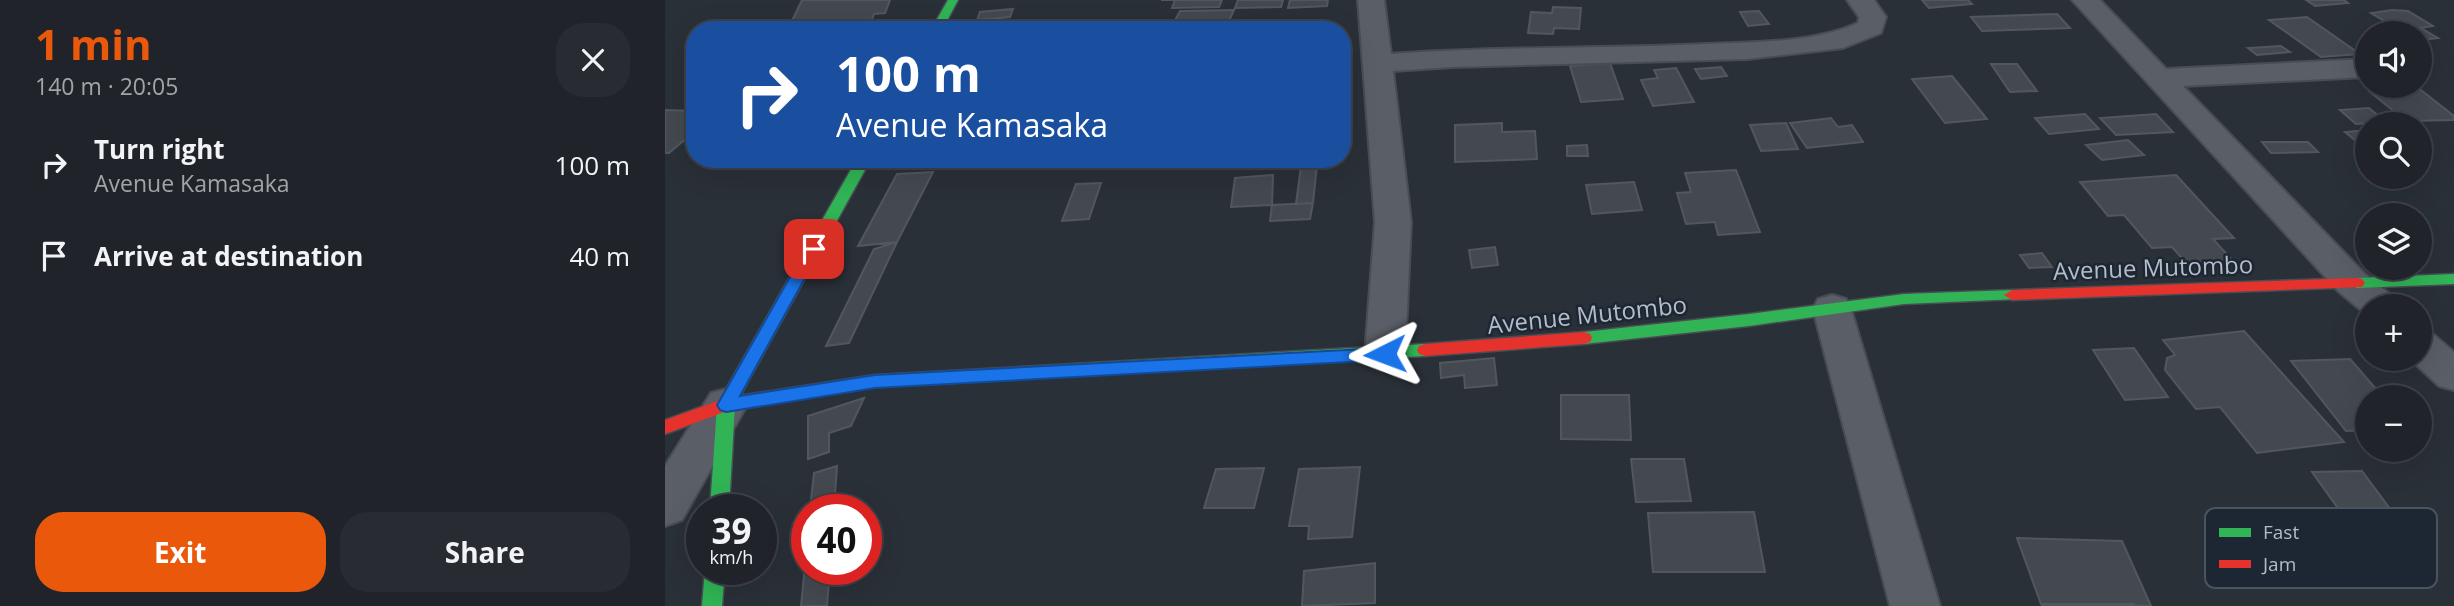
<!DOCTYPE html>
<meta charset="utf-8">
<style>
:root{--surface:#20242a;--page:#282c32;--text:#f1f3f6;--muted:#a2a4a8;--line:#3d4147;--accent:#ea580c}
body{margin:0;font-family:"Open Sans",sans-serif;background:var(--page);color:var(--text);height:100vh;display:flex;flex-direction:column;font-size:26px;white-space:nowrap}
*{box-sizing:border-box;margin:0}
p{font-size:23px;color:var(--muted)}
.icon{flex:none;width:38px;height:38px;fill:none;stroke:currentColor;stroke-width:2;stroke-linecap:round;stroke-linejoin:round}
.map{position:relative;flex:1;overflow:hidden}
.side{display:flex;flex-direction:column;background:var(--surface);width:665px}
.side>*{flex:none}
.top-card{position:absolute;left:21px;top:21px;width:665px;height:147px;border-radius:28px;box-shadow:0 7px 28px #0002,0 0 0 2px var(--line);background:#1a4fa0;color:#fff;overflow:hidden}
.buttons{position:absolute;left:1690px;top:21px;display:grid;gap:14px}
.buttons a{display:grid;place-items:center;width:77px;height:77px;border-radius:50%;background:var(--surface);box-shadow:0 7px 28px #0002,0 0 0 2px var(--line);font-size:35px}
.speed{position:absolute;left:21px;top:494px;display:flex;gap:14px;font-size:35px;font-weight:700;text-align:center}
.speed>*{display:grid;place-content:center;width:91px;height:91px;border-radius:50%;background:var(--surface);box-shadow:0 7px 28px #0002,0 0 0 2px var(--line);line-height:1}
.speed small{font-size:18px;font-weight:400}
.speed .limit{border:10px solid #d22;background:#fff;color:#111}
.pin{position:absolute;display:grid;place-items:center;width:60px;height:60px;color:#fff;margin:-30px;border-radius:14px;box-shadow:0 4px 10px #0006}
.me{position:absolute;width:77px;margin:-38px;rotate:267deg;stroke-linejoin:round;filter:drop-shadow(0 0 5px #0008)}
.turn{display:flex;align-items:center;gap:24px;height:147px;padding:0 35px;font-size:32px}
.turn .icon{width:91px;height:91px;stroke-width:2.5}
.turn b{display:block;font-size:49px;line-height:60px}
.round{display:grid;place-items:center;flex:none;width:74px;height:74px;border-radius:28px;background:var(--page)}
.overview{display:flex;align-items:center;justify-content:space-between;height:119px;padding:0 35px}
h1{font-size:42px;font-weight:700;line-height:52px;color:var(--accent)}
.button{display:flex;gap:14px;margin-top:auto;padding:14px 35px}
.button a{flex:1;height:80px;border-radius:28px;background:var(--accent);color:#fff;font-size:28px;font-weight:700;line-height:80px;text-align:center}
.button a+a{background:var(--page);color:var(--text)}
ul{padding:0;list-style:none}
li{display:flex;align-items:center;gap:21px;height:91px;padding:0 35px}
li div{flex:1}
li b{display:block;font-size:26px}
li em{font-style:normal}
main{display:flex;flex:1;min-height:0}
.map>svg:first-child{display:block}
</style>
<main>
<section class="side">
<div class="overview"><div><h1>1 min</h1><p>140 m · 20:05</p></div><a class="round"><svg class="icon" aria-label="close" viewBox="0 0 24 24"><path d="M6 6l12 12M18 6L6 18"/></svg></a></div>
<ul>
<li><svg class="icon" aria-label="right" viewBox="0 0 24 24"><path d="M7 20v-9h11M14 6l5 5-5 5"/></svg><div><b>Turn right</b><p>Avenue Kamasaka</p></div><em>100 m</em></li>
<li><svg class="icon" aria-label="arrive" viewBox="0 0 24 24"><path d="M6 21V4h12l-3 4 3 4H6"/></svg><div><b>Arrive at destination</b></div><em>40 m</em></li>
</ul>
<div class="button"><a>Exit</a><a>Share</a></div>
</section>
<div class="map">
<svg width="1789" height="606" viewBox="0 0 1789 606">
<rect width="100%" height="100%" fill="#2a3038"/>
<path fill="#444950" stroke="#52575f" stroke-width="2" d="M 137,0 L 225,0 L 220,13 L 209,14 L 205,25 L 166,30 L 113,30 L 124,27 Z
M 496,0 L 557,0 L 554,7 L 507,8 L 510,0 Z
M 573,0 L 618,0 L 616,7 L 570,8 Z
M 625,0 L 663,0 L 662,6 L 623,8 Z
M 1257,0 L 1303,0 L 1307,4 L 1264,8 Z
M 1641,0 L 1679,0 L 1683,3 L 1650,6 Z
M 888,7 L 916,8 L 914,29 L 889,28 L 888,34 L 863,33 L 866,12 L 887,13 Z
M 348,9 L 345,17 L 312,20 L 315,12 Z
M 569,10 L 564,21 L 509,22 L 515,11 Z
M 1727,10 L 1743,11 L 1768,26 L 1756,28 L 1773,38 L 1755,40 L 1755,33 L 1740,33 L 1706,13 Z
M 1094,11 L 1104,24 L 1083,26 L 1075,12 Z
M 1392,14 L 1405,28 L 1317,31 L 1306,17 Z
M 1642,17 L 1695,54 L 1656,57 L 1604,20 Z
M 349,23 L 346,30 L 309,30 L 311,26 Z
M 1616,46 L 1625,52 L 1592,55 L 1583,48 Z
M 945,63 L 958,99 L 916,102 L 905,66 Z
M 1326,64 L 1352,64 L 1372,91 L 1345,92 Z
M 1056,67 L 1062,76 L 1036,79 L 1030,69 Z
M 1011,68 L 1029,102 L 988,106 L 976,80 L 993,78 L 989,70 Z
M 1287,76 L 1322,119 L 1280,123 L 1247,79 Z
M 1756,90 L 1789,116 L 1789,120 L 1741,121 L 1705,92 Z
M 1704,108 L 1721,122 L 1691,124 L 1675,110 Z
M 0,110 L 30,111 L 30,131 L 4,153 L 0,153 Z
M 1420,114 L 1434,129 L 1384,134 L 1370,118 Z
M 1491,114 L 1508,132 L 1451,135 L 1435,118 Z
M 1166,118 L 1173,127 L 1187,125 L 1198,142 L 1142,148 L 1125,123 Z
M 837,123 L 837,132 L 870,131 L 872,159 L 790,162 L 790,125 Z
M 1121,123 L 1133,149 L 1096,151 L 1085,125 Z
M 1703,130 L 1703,151 L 1680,132 Z
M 1463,140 L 1479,155 L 1437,160 L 1421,145 Z
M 1597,142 L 1643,142 L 1653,152 L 1606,153 Z
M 922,145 L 923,156 L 902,156 L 902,146 Z
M 652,165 L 648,203 L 631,204 L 636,166 Z
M 1071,170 L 1095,232 L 1053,235 L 1050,222 L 1021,224 L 1012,193 L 1026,192 L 1020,173 Z
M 268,172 L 232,242 L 193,246 L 232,174 Z
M 608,175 L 607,205 L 566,207 L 570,178 Z
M 1511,175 L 1569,238 L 1548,239 L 1567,260 L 1521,263 L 1507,247 L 1487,248 L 1459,215 L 1443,216 L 1415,182 Z
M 969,182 L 977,210 L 927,214 L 921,185 Z
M 436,183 L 424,219 L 397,221 L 411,184 Z
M 648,203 L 645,219 L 605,221 L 607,205 Z
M 232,242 L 184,343 L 161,346 L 209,249 Z
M 830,247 L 833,265 L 807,268 L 804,250 Z
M 1377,253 L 1387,267 L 1364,268 L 1355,255 Z
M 1579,331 L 1679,442 L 1592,453 L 1555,407 L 1531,409 L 1500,370 L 1502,358 L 1510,355 L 1498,340 Z
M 1469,348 L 1503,397 L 1460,400 L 1428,350 Z
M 829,358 L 832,385 L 800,388 L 799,375 L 776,378 L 775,363 Z
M 1685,359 L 1718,397 L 1703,397 L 1703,430 L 1681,431 L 1626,361 Z
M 896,395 L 964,395 L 966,440 L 896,439 Z
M 199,398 L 186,426 L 164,433 L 164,452 L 143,459 L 143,416 Z
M 966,459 L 1019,459 L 1026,501 L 971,502 Z
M 172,466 L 169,509 L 145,509 L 149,473 Z
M 695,467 L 687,537 L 643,539 L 644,526 L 624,526 L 634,469 Z
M 599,468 L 589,508 L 539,508 L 551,469 Z
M 1697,471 L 1757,552 L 1705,553 L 1647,472 Z
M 1089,512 L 1100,572 L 988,572 L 983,513 Z
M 1352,538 L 1457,541 L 1486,606 L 1376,604 Z
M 142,545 L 142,569 L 165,569 L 162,606 L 136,606 Z
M 710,563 L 710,603 L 637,606 L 639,571 Z
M 1376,604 L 1469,604 L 1470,606 L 1377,606 Z"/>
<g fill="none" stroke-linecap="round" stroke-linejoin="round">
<defs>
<path id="street" d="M 693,0 L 719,0 L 726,54 C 831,46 936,49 1041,44 C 1090,42 1148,43 1193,23 L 1194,17 L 1182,0 L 1209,0 L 1221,17 L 1216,33 L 1178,48 L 1082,59 L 788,67 L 728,71 L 746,222 L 740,354 L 734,364 L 720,369 L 706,364 L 700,354 L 710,222 Z
M 1407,0 L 1435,0 L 1501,69 L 1703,59 L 1702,77 L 1518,86 L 1699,273 L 1727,296 L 1732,306 L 1703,306 L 1703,316 L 1673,291 Z
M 1167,295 L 1181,299 L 1186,309 L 1275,606 L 1225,606 L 1148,309 L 1153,299 Z
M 1755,330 L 1769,335 L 1789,352 L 1789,390 L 1774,386 L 1745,359 L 1755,359 Z
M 61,389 L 76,393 L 82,405 L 17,520 L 0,526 L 0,466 L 46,393 Z"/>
<path id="fast" d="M 283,0 L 293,0 L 277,30 L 266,30 Z
M 192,159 L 206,159 L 70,405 L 64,509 L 45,509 L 52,405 Z
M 1789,274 L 1789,284 L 1692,288 L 1684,283 L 1692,278 Z
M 1347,290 L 1355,295 L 1353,299 L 1239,304 L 1084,326 L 919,344 L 913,342 L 911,338 L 913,334 L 919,332 L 1084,314 L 1239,294 Z
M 760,344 L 766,346 L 768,350 L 766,354 L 760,356 L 286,383 L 280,381 L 278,377 L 280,373 L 286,371 Z
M 40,569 L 60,569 L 57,606 L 37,606 Z"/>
<path id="jam" d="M 1692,278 L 1697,279 L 1700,283 L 1697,287 L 1347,300 L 1339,295 L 1347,290 Z
M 919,332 L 925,334 L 927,338 L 925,342 L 919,344 L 760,356 L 754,354 L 752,350 L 754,346 L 760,344 Z
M 286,371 L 292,373 L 294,377 L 292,381 L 286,383 L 210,387 L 62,411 L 0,434 L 0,420 L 61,398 L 210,375 Z"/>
</defs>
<use href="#street" stroke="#484c53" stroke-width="4"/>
<use href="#fast" stroke="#484c53" stroke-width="3"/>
<use href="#jam" stroke="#484c53" stroke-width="3"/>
<use href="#street" fill="#5a5e66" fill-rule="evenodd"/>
<use href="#fast" fill="#30b455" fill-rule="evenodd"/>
<use href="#jam" fill="#e5322d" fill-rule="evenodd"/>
</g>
<path fill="#1a73e8" stroke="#114b97" stroke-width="2" d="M 149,244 L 156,249 L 75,396 L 210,375 L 720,348 L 729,354 L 720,360 L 210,388 L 61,412 L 55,410 L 52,405 L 55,400 L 141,249 Z"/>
<g text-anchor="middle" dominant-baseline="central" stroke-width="5" stroke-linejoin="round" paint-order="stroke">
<g font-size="24" fill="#b4bcc9" stroke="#1d2633">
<text transform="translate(1488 267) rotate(-2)">Avenue Mutombo</text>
<text transform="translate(922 314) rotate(-6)">Avenue Mutombo</text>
</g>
</g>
<rect x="1540" y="508" width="232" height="80" rx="10" fill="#1d2633" stroke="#4a5360" stroke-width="2"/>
<rect x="1554" y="528" width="32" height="9" fill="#30b455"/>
<rect x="1554" y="560" width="32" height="8" fill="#e5322d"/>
<g font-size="19" fill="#b4bcc9">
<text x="1598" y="539">Fast</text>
<text x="1598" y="571">Jam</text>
</g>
</svg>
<div class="buttons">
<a><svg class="icon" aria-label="sound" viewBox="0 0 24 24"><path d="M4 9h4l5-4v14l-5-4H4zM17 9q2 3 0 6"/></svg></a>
<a><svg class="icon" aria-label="search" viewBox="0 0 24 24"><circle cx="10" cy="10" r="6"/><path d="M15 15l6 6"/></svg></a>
<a><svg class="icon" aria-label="layers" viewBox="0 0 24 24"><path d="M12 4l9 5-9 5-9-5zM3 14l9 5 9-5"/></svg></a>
<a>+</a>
<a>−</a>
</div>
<div class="speed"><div>39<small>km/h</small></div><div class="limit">40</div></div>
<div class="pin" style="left:149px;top:249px;background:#d93025"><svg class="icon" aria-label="arrive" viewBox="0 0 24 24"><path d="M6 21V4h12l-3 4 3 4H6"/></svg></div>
<svg class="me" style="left:720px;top:354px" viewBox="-20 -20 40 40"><path d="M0-17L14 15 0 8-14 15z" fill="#1a73e8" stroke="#fff" stroke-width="4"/></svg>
<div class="top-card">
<div class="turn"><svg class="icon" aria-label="right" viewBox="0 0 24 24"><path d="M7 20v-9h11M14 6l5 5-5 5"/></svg><div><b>100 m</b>Avenue Kamasaka</div></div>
</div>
</div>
</main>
